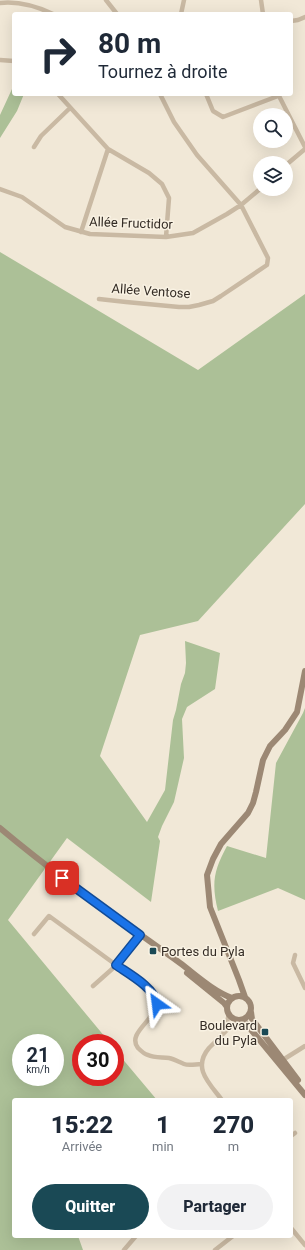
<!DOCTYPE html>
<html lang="fr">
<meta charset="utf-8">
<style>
:root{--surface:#fff;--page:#f2f2f3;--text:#1f2937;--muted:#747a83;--accent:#1a4955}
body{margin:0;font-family:Roboto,sans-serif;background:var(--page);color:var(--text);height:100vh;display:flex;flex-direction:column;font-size:15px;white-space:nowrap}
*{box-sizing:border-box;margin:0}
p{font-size:13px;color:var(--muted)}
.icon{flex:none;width:22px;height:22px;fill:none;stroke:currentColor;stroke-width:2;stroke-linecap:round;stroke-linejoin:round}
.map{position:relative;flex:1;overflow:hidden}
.panel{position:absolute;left:12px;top:1098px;width:281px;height:140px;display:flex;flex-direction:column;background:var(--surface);border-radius:4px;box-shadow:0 4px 16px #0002}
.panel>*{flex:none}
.banner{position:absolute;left:12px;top:12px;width:281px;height:84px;border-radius:4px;box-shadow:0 4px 16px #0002;background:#fff;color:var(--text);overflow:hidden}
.buttons{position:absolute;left:253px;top:108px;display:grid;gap:8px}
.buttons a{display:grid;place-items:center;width:40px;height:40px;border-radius:50%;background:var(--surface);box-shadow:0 4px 16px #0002;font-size:20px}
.speed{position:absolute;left:12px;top:1034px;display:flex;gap:8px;font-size:20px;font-weight:700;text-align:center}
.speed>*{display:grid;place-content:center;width:52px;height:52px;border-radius:50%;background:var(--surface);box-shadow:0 4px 16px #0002;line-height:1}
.speed small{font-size:10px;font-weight:400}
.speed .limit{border:6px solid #d22;background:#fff;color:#111}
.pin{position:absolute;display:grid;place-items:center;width:34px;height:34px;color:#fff;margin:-17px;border-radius:8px;box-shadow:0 2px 6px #0006}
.me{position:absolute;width:44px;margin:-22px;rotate:329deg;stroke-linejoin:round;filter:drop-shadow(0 0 3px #0008)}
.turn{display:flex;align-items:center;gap:14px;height:84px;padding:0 20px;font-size:18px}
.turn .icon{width:52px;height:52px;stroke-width:2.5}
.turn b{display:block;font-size:28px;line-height:34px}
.eta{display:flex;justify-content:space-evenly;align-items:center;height:68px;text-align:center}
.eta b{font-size:24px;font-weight:800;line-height:28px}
.button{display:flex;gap:8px;margin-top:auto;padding:8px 20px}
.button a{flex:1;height:46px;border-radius:24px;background:var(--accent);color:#fff;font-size:16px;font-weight:800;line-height:46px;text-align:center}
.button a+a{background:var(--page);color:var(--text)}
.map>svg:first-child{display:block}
</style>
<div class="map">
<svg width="305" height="1250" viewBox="0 0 305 1250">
<rect width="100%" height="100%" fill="#f1e8d7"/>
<path fill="#acc097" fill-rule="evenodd" d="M 14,81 L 14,94 L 24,94 L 17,111 L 0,138 L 0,115 L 12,89 Z
M 0,252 L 198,370 L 305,294 L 305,504 L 198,621 L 140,635 L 100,756 L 147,822 L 165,790 L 173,720 L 176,710 L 181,684 L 185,673 L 186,663 L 185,641 L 220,653 L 215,689 L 187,707 L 182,719 L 184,758 L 174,802 L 162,826 L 158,837 L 160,841 L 151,902 L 67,838 L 8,920 L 110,1043 L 81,1043 L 81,1077 L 115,1077 L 115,1050 L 157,1100 L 14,1100 L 14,1236 L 78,1236 L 83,1250 L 0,1250 ZM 21,1043 L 55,1043 L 55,1077 L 21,1077 Z
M 305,708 L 305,900 L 278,888 L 218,911 C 211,883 214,870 227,846 L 266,858 L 276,763 L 303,713 Z"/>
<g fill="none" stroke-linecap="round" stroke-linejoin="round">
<path stroke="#c9b9a3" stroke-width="4.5" d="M 106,0 L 117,14
M 261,0 L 263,14
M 0,3 C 18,1 36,6 53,14
M 181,14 L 184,0
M 291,21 L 298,20 L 305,17
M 0,60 L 14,61
M 58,94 L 108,149 L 149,173 L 162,184 L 169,198 L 166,237
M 206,94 L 213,111 L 223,117 L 278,96
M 278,94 L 305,147
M 34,147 L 41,136 L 70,108
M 286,165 L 305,149
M 0,189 L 22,197 L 65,227 L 90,234 L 166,237 L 193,233 L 227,214 L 241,205 L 260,189
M 81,232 L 108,149
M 99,299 L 126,302 L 179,307 L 189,307 L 199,305 L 213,301 L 221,296 L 267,265 L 268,258 L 241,205 L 197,155 L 174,122 L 160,94
M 34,934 L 49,916 L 149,989 C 175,1013 123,1029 138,1048 C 141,1051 144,1054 148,1055 C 154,1058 162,1057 169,1058 C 174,1059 179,1062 184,1064 C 189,1066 196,1064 202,1064
M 295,955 L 293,963 L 305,988
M 93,986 L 120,962 L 140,935
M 223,1031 L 226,1026 L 229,1014
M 281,1061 L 305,1046
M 222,1100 C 209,1083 192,1068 209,1048 L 232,1025 L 239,1020
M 291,1136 L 295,1133
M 291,1228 L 305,1245
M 124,1250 L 136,1236
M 215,1250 L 233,1236"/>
<path stroke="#9c8874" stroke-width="6" d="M 0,828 C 57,876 119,919 180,963 C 196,975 213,991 232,998
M 187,973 L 224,1003 L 227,1007
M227 1008a12 12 0 1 1 24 0a12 12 0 1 1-24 0Z
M 245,997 L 239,980 L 210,907 L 207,875 L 213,859 L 221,844 L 248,813 L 253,803 L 256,792 L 263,760 L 270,746 L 285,730 L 297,712 L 305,671
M 251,1012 L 252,1019 L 298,1080
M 243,1020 L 305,1095"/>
</g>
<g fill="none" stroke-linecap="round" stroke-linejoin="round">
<defs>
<path id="route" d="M 62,878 L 140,935 L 116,965 C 129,974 155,988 157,1004"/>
</defs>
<use href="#route" stroke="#114b97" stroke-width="10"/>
<use href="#route" stroke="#1a73e8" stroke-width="7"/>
</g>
<g fill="#1a4955" stroke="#f9f2e3" stroke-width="1.5">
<rect x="149" y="947" width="8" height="8" rx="2"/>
<rect x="261" y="1028" width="8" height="8" rx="2"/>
</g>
<g text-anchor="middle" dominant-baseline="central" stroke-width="3" stroke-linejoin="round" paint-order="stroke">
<g font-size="13" fill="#342c25" stroke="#f9f2e3">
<text transform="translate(131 223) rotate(2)">Allée Fructidor</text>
<text transform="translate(151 291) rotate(4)">Allée Ventose</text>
</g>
<g font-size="13" fill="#342c25" stroke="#f9f2e3" text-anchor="start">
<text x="161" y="951">Portes du Pyla</text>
<text x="257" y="1025" text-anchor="end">Boulevard<tspan x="257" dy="15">du Pyla</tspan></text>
</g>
</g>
</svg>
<div class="buttons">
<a><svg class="icon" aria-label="search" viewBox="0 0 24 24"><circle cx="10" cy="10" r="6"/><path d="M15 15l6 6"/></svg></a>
<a><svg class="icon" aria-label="layers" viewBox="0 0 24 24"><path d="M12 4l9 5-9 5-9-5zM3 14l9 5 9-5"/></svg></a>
</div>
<div class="speed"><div>21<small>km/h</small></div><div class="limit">30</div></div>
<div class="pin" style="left:62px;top:878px;background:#d93025"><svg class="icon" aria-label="arrive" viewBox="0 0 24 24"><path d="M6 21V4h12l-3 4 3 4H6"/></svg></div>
<svg class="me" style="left:157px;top:1004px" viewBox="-20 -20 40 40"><path d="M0-17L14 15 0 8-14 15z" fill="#1a73e8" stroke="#fff" stroke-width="4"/></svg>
<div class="banner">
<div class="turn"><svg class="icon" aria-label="right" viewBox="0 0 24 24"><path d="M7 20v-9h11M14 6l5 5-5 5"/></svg><div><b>80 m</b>Tournez à droite</div></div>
</div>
<section class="panel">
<div class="eta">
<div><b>15:22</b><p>Arrivée</p></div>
<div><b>1</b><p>min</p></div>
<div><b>270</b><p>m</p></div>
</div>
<div class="button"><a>Quitter</a><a>Partager</a></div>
</section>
</div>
